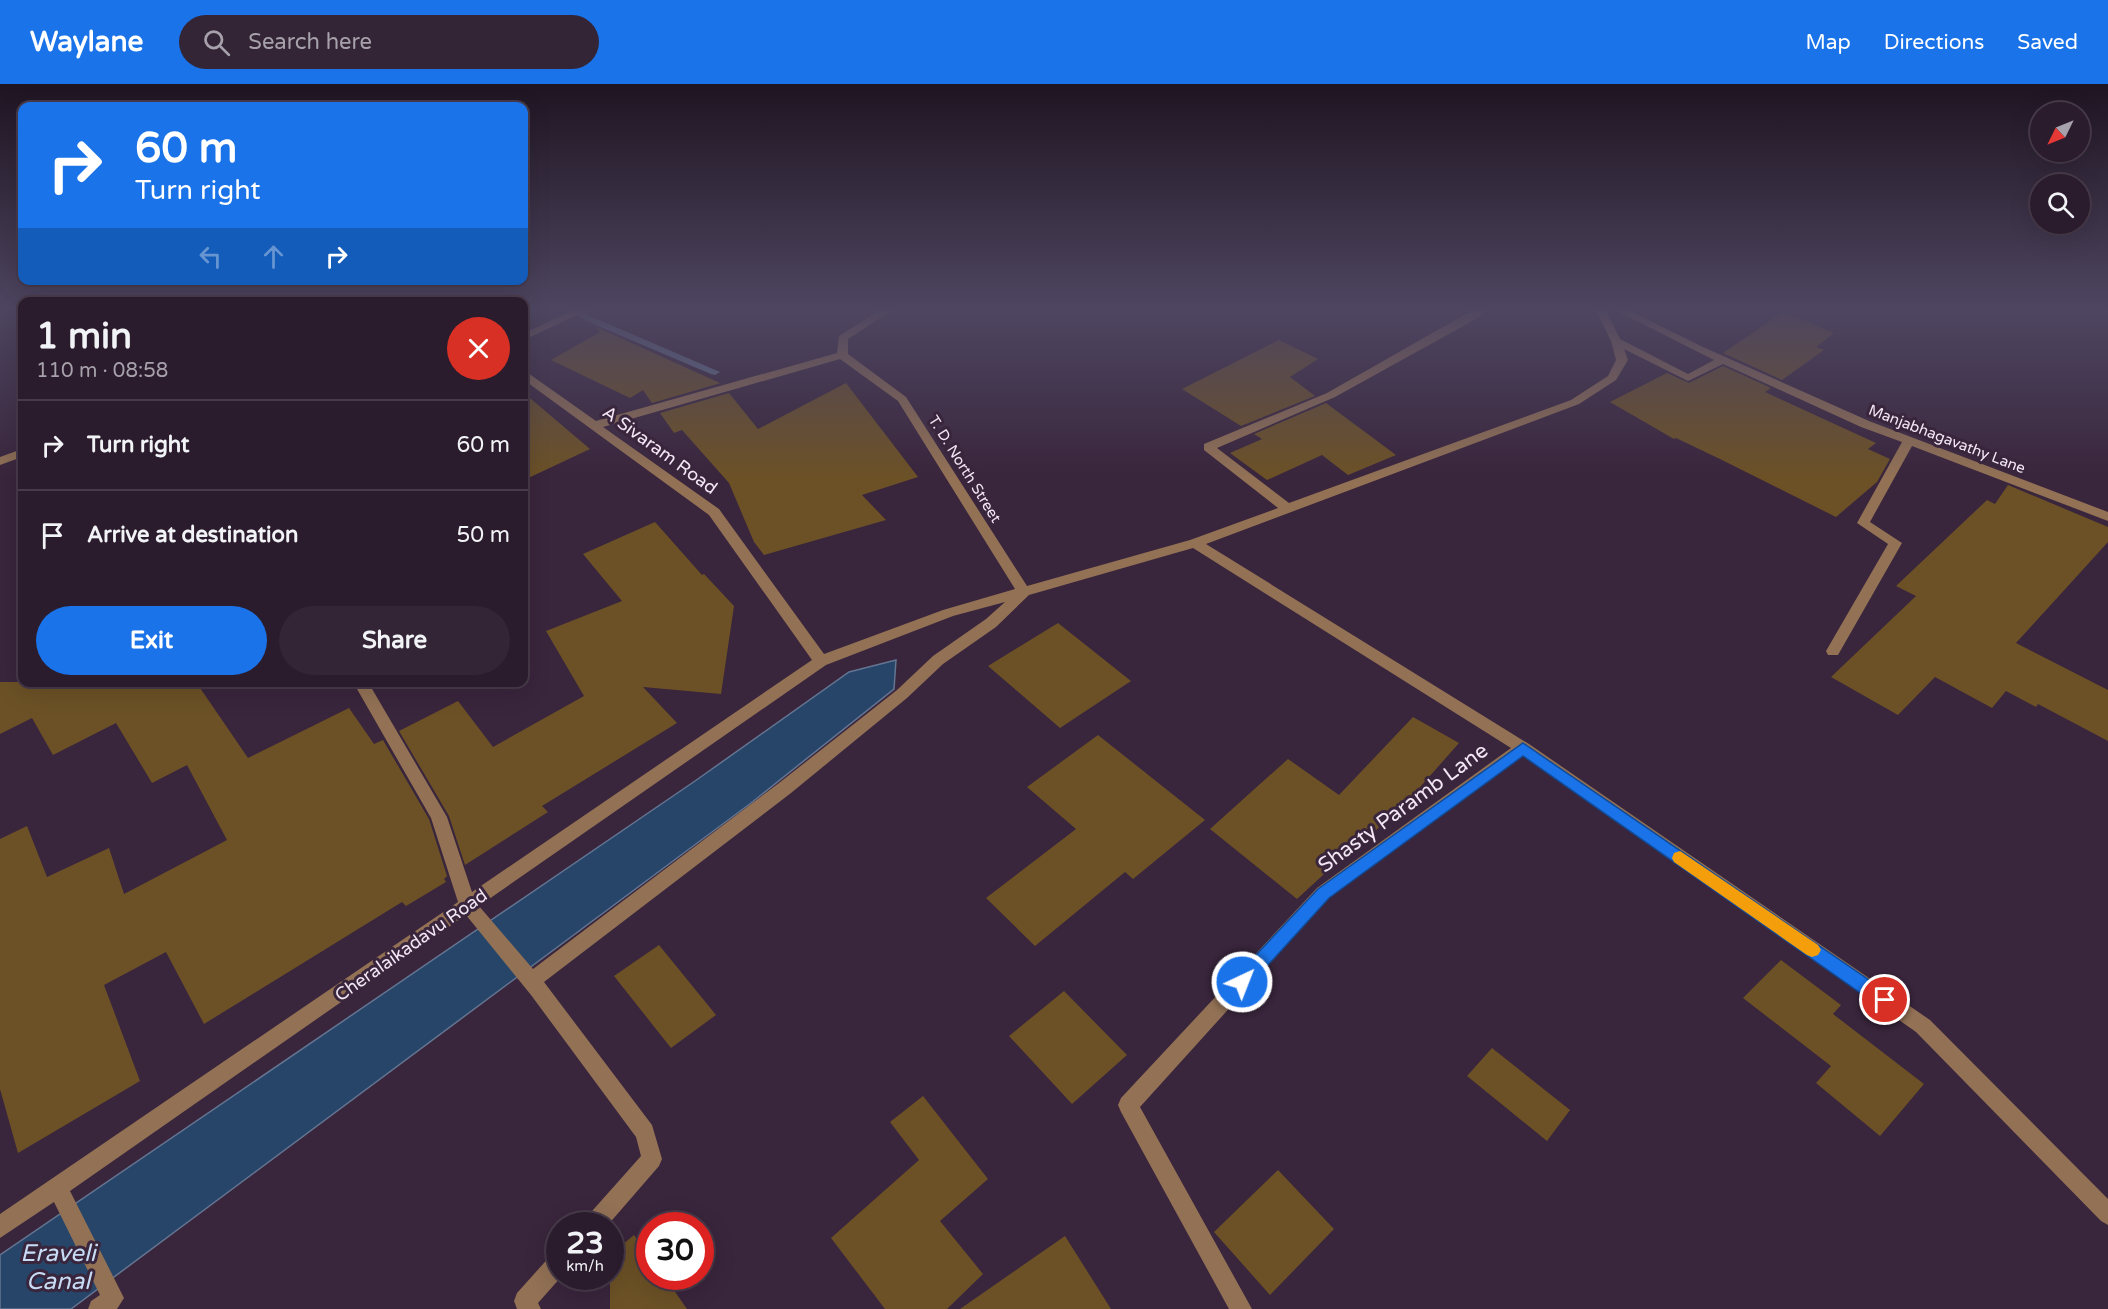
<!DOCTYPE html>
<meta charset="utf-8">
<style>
:root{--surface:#2b1c2d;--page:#332535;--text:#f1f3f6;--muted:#a6a1aa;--line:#473a49;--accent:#1a73e8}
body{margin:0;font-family:"Varela Round",sans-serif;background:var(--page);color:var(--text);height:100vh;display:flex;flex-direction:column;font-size:22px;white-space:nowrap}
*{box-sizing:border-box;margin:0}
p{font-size:20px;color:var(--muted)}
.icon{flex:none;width:33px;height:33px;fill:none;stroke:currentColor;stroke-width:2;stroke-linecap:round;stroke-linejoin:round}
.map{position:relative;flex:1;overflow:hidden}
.details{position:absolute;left:18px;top:213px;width:510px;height:390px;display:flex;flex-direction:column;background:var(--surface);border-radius:12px;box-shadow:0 6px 24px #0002,0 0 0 2px var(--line)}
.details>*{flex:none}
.guide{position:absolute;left:18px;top:18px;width:510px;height:183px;border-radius:12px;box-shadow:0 6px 24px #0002,0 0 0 2px var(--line);background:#1a73e8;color:#fff;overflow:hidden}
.needle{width:39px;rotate:227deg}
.tools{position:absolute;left:2030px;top:18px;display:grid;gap:12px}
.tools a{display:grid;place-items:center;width:60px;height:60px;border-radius:50%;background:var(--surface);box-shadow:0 6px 24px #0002,0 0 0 2px var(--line);font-size:30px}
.speed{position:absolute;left:546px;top:1128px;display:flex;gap:12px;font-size:30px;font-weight:700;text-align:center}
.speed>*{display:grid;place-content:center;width:78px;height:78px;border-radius:50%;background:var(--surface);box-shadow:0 6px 24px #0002,0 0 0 2px var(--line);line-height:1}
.speed small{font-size:15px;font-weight:400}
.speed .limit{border:9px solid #d22;background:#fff;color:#111}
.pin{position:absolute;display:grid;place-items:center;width:51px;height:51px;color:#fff;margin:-26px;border:3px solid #fff;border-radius:50%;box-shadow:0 2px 6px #0007}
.me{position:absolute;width:66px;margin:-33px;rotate:43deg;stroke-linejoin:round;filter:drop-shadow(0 0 4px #0008)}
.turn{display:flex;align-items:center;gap:21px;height:126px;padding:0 18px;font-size:27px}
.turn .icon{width:78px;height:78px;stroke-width:2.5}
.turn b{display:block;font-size:42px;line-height:51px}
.lanes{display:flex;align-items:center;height:57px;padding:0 18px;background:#0003;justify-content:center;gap:30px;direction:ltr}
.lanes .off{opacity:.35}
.round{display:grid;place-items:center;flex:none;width:63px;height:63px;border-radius:32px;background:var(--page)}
.summary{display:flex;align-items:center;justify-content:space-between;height:102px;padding:0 18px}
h1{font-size:36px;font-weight:700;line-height:45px}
.button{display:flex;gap:12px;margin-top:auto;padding:12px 18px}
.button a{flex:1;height:69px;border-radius:36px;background:var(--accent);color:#fff;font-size:24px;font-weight:700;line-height:69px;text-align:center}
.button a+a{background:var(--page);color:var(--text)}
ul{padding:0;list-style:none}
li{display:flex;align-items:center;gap:18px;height:90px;padding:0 18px;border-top:2px solid var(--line)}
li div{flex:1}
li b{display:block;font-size:22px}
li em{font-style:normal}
header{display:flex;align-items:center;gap:36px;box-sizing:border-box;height:84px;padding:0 30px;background:var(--accent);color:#fff}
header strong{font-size:28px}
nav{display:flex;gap:33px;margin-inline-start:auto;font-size:21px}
.search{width:420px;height:54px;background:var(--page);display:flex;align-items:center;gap:15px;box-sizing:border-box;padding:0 21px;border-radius:33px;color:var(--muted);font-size:22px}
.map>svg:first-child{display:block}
</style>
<header>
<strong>Waylane</strong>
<div class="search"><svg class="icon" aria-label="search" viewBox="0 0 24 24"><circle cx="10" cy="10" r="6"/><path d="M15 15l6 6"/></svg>Search here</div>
<nav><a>Map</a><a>Directions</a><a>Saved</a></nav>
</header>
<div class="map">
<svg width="2108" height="1225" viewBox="0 0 2108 1225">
<rect width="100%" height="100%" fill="#39253c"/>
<path fill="#274568" stroke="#647592" stroke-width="1.5" d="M 896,576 L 894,605 L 751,719 L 71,1225 L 0,1225 L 0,1171 L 695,697 L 849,588 Z"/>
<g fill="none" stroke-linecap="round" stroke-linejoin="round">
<path fill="#647592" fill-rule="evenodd" d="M 566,223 L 577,223 L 590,232 L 720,288 L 715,291 L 711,290 L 584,236 Z"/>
</g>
<path fill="#6c5126" d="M 1783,228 L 1834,249 L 1816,263 L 1824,266 L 1782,296 L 1723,269 Z
M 596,243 L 720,299 L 721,299 L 652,319 L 643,306 L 630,314 L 551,276 L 600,248 Z
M 1279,256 L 1318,275 L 1290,293 L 1315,312 L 1241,342 L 1182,305 Z
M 1723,282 L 1771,304 L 1765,308 L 1876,359 L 1868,365 L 1890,375 L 1877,398 L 1836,433 L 1720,375 L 1676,354 L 1674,355 L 1610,318 L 1667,289 L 1689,299 Z
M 846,299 L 918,393 L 862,411 L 886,436 L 764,471 L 754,458 L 729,399 L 682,346 L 674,349 L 660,329 L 729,309 L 758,345 Z
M 524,309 L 590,365 L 524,396 Z
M 1326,319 L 1396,371 L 1348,391 L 1322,371 L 1267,396 L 1230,369 L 1262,355 L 1254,350 Z
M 2008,401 L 2108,443 L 2108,458 L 2016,559 L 2108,606 L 2108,657 L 2038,620 L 2036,623 L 2006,607 L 1992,624 L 1935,593 L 1898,631 L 1831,593 L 1916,512 L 1896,502 L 1987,416 L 1995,420 Z
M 655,438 L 702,491 L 704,490 L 734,522 L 721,610 L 643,603 L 677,639 L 542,722 L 548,728 L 465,781 L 449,732 L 399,647 L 458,617 L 493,663 L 584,612 L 546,547 L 622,517 L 583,470 Z
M 1058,539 L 1131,597 L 1060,644 L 988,582 Z
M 0,598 L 196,598 L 248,674 L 349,624 L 374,660 L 383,656 L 429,735 L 447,792 L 444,795 L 446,798 L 406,822 L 402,818 L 204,940 L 166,868 L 104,901 L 140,997 L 18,1069 L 0,1005 L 0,755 L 27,742 L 47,793 L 109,764 L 124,810 L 227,756 L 187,681 L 152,699 L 116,639 L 53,671 L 32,634 L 0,650 Z
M 1413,633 L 1459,659 L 1414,710 L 1352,769 L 1349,767 L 1297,815 L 1210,745 L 1288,675 L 1339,711 Z
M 1098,651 L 1205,736 L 1133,795 L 1125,788 L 1035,862 L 986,814 L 1076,745 L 1027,703 Z
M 659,861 L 716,931 L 671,964 L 614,892 Z
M 1781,876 L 1841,921 L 1833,930 L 1924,1000 L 1880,1052 L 1816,999 L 1831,982 L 1743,914 Z
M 1064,907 L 1127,971 L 1072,1020 L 1009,952 Z
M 1492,964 L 1570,1026 L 1547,1057 L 1467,992 Z
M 923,1012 L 988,1095 L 940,1137 L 983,1190 L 947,1225 L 885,1225 L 831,1154 L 919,1076 L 890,1038 Z
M 1278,1086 L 1334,1145 L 1270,1211 L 1214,1148 Z
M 634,1151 L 650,1173 L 650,1192 L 664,1192 L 687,1225 L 610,1225 L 610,1171 Z
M 1065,1152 L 1111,1225 L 960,1225 Z"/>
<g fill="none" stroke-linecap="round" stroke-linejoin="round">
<path fill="#927155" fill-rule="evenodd" d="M 581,223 L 594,223 L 524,256 L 524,249 Z
M 885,223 L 897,223 L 848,255 L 848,270 L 906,313 L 1027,502 L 1190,456 L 1278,424 L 1204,366 L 1204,360 L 1327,309 L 1478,223 L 1490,223 L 1476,235 L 1335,313 L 1217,364 L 1289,419 L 1571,316 L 1608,292 L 1616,276 L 1611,257 L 1594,223 L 1604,223 L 1620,255 L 1688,290 L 1714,276 L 1609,223 L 1622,223 L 1703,263 L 1869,337 L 2108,428 L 2108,437 L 1912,362 L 1870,438 L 1902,459 L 1838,571 L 1828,571 L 1826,567 L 1888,460 L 1857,439 L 1902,358 L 1861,343 L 1723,280 L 1688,297 L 1624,265 L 1628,276 L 1616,296 L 1579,320 L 1206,460 L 1529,660 L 1930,936 L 2108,1115 L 2108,1141 L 2101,1137 L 1916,948 L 1523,672 L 1329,814 L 1140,1023 L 1252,1225 L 1229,1225 L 1121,1028 L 1118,1021 L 1121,1014 L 1317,804 L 1511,664 L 1193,464 L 1029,511 L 996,543 L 943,580 L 907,614 L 791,709 L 544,898 L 652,1041 L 662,1075 L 659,1082 L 607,1142 L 582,1142 L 585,1135 L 641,1072 L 636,1053 L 531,911 L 466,831 L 70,1107 L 124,1214 L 117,1225 L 88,1225 L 91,1217 L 100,1211 L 54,1118 L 0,1154 L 0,1130 L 458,818 L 431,734 L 353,598 L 368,598 L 447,733 L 472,808 L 812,576 L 709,431 L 524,296 L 524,288 L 528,289 L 596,337 L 837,269 L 839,252 ZM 840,275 L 898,317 L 1015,505 L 943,526 L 824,570 L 719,425 L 603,343 ZM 1005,518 L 986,535 L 933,572 L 897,606 L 779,699 L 533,885 L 479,822 L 826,581 L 953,532 Z
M 22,365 L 22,373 L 0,381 L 0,373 Z
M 560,1167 L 560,1192 L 562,1192 L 538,1219 L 541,1225 L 517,1225 L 514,1217 L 517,1209 L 552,1170 Z"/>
</g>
<linearGradient id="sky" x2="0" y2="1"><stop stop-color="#1f1421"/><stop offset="0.57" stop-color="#4e4661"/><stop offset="1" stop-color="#4e4661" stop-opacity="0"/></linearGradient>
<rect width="2108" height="394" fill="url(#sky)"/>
<path fill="#1a73e8" stroke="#114b97" stroke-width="1.5" d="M 1523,659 L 1891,911 L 1893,916 L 1891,922 L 1885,924 L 1879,922 L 1523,672 L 1329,814 L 1248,903 L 1242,905 L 1236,903 L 1234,898 L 1236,892 L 1318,805 Z"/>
<path fill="#f59e0b" d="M 1680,767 L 1818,861 L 1821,866 L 1818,871 L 1812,873 L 1807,871 L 1674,778 L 1672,774 L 1674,769 Z"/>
<g text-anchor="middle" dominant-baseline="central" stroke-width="6" stroke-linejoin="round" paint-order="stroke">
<g font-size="15" fill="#f3e6f5" stroke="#39253c">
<text transform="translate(1947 355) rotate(21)">Manjabhagavathy Lane</text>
<text transform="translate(965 385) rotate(58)">T. D. North Street</text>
</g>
<g font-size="18" fill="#f3e6f5" stroke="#39253c">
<text transform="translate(660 366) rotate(36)">A Sivaram Road</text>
<text transform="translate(411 861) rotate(-35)">Cheralaikadavu Road</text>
</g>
<g font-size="21" fill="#f3e6f5" stroke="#39253c">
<text transform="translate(1403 724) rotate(-36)">Shasty Paramb Lane</text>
</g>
<g font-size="24" font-style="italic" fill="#c7dcf4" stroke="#39253c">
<text x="58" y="1169">Eraveli<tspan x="58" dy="28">Canal</tspan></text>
</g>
</g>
</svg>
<div class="tools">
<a><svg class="needle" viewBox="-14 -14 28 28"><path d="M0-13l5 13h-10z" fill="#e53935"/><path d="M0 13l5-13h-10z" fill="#a6a1aa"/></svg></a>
<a><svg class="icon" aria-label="search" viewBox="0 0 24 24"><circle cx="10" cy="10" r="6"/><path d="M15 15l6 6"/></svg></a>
</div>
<div class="speed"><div>23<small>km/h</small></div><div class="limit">30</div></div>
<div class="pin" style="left:1885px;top:916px;background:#d93025"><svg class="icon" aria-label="arrive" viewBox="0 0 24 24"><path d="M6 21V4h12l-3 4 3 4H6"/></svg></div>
<svg class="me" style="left:1242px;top:898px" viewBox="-20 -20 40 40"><circle r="17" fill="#1a73e8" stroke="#fff" stroke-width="3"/><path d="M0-11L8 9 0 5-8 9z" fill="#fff"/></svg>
<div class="guide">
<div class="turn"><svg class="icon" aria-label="right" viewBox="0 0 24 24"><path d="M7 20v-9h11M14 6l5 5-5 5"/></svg><div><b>60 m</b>Turn right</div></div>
<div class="lanes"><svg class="icon off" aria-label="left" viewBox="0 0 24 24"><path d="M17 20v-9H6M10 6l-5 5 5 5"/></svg><svg class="icon off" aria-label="ahead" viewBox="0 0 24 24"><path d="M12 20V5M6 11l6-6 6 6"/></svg><svg class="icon" aria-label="right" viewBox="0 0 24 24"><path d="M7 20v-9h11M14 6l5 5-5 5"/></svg></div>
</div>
<section class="details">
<div class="summary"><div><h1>1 min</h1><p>110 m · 08:58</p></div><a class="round" style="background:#d93025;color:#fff"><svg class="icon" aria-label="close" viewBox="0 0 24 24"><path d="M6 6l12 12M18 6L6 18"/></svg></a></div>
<ul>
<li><svg class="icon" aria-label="right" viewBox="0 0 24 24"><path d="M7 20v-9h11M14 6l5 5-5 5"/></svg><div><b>Turn right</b></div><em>60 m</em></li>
<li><svg class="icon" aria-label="arrive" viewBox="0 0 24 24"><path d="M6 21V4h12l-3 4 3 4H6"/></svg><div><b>Arrive at destination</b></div><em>50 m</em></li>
</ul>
<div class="button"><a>Exit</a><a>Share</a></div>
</section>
</div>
